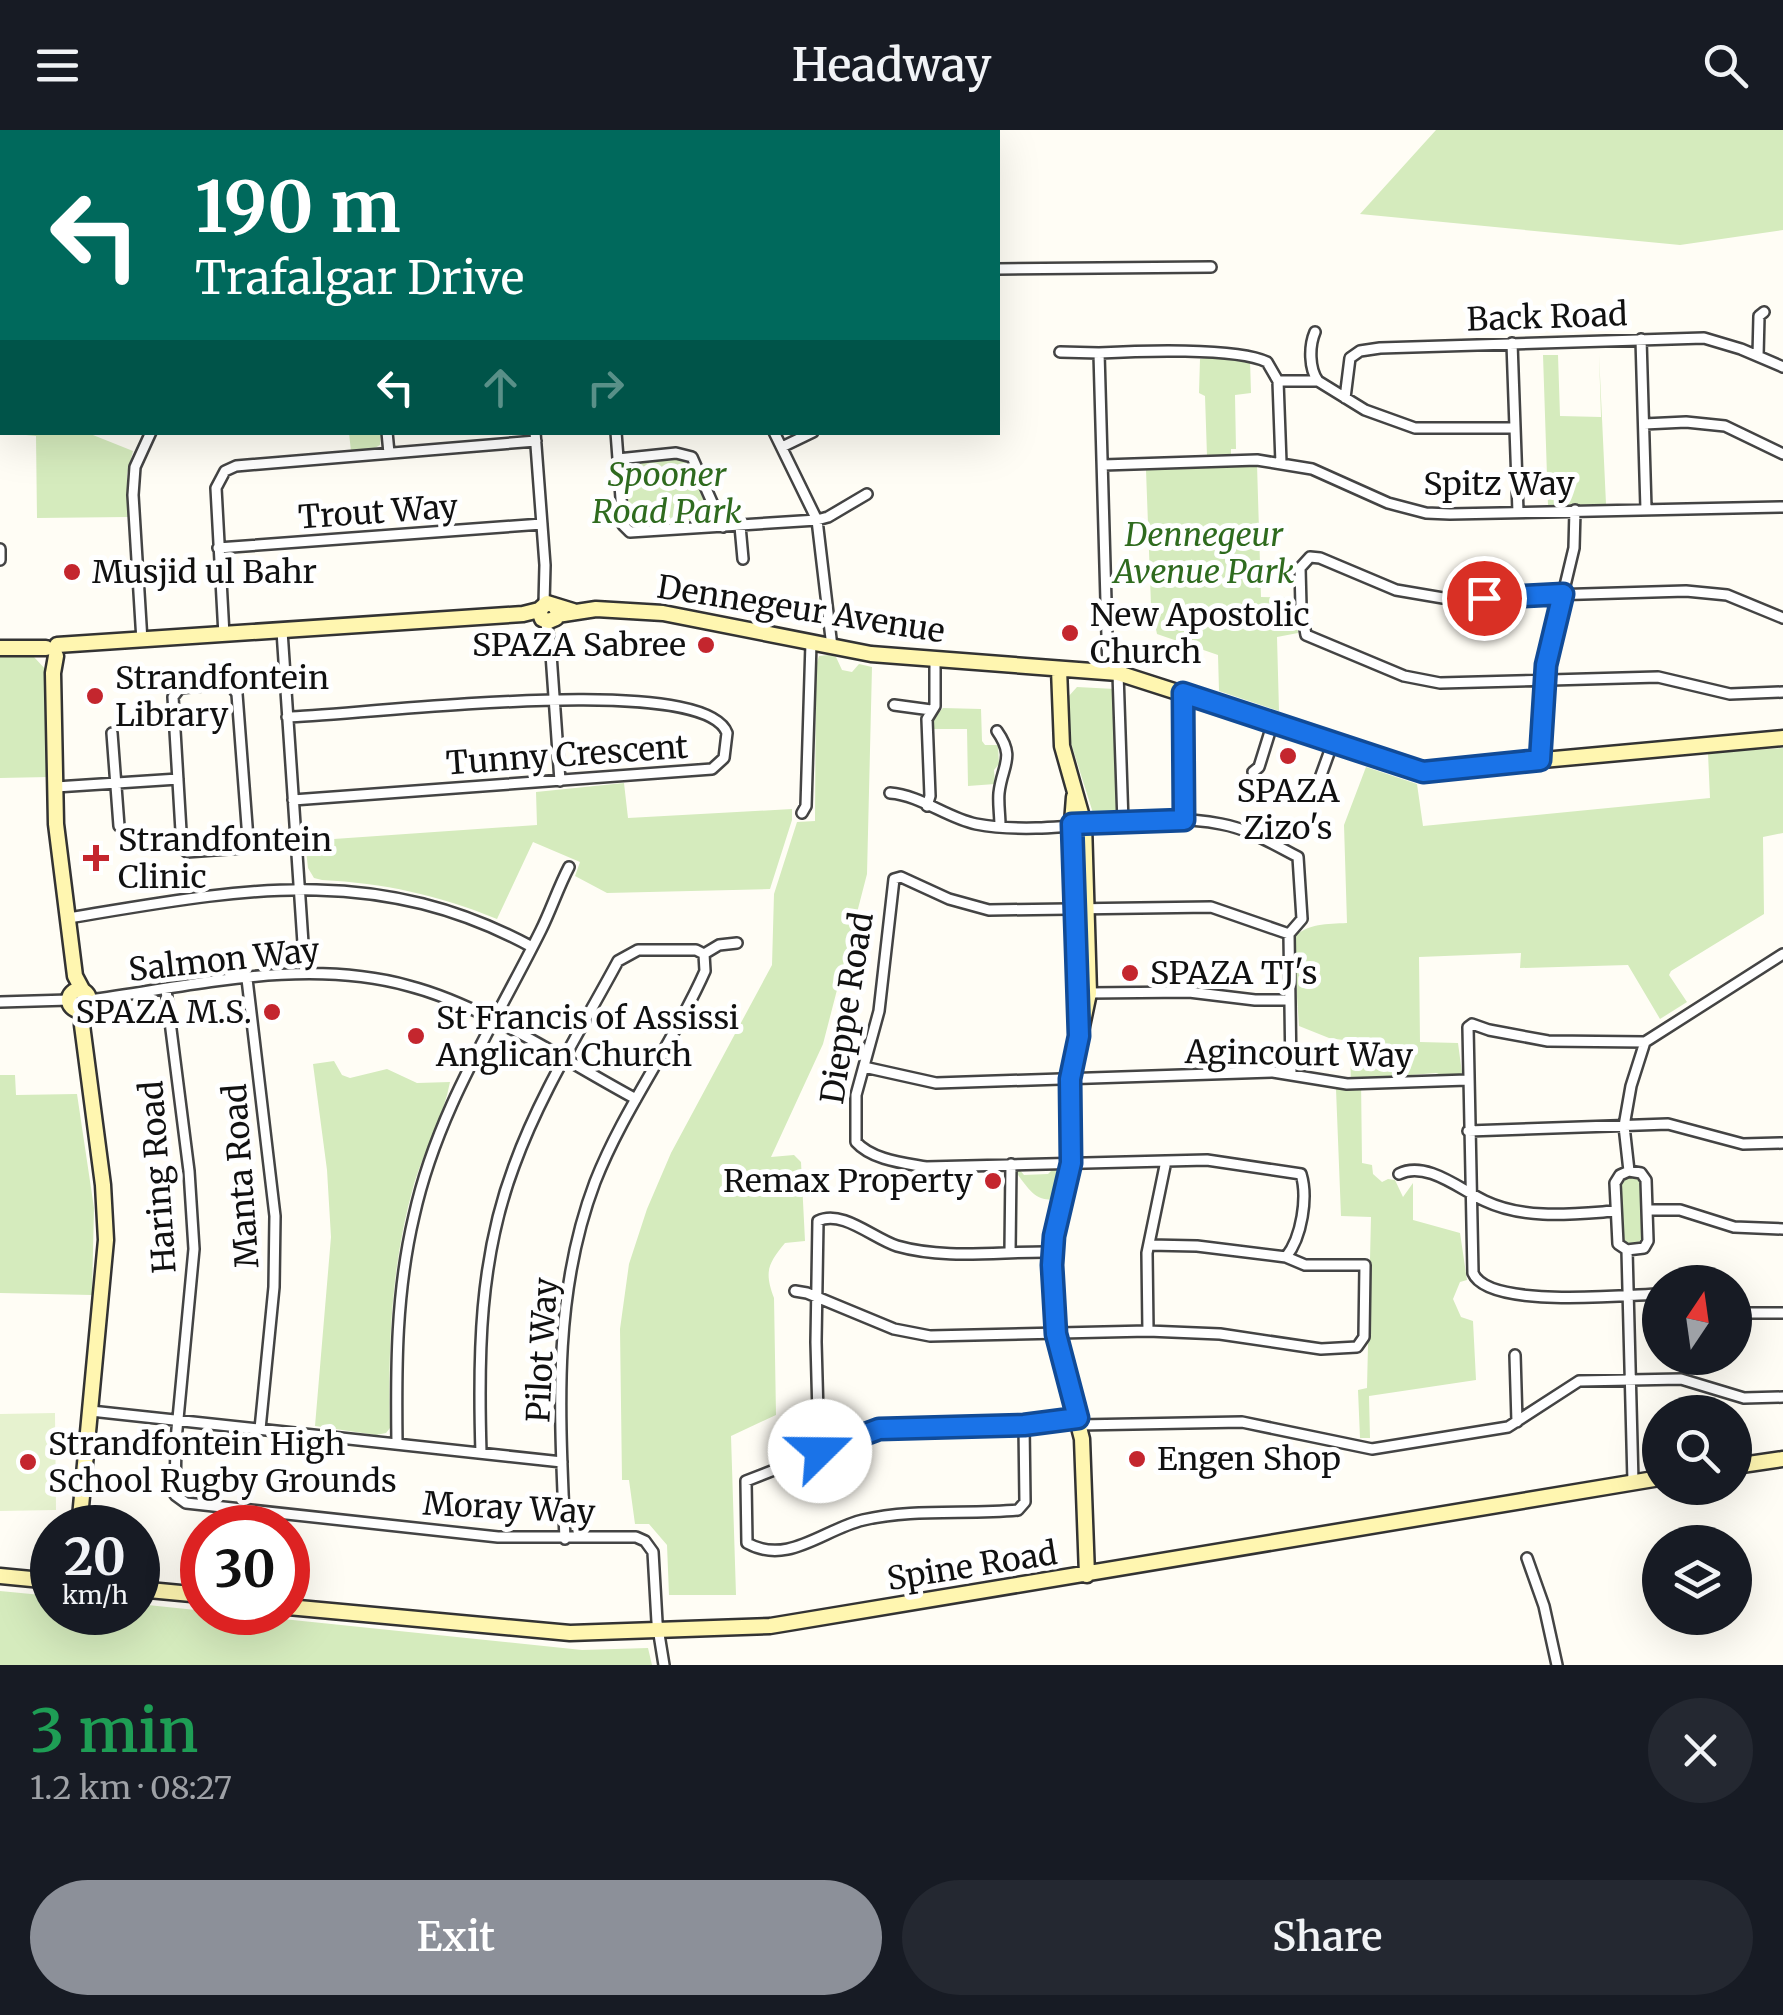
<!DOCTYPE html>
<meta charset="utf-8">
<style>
:root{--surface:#171b24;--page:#242831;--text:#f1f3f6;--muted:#9ea1a6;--accent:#8c9099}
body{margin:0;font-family:Merriweather,serif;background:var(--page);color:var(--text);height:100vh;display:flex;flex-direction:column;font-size:38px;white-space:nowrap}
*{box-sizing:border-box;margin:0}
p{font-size:32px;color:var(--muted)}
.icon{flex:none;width:55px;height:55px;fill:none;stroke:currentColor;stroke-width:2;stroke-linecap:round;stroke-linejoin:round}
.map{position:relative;height:1535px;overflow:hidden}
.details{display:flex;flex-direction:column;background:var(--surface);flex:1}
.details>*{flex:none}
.top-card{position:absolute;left:0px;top:0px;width:1000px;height:305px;box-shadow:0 10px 40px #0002;background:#00695c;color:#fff;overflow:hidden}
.needle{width:65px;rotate:13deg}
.buttons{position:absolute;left:1642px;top:1135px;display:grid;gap:20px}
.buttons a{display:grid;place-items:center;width:110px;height:110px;border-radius:50%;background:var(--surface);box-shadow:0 10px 40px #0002;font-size:50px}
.speed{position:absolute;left:30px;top:1375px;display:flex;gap:20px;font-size:50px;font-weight:700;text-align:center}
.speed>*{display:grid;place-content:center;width:130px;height:130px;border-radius:50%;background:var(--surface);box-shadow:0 10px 40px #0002;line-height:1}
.speed small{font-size:25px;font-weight:400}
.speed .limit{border:15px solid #d22;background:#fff;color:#111}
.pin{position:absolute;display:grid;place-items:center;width:85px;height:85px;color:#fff;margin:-42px;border:5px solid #fff;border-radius:50%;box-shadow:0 2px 10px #0007}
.me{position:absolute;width:110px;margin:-55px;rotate:68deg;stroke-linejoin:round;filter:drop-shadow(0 0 8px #0008)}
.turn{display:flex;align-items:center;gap:35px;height:210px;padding:0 30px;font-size:45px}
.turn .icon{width:130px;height:130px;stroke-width:2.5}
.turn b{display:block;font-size:70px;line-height:85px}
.lanes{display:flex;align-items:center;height:95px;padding:0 30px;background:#0003;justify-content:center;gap:50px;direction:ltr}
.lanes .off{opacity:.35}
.round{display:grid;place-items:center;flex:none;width:105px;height:105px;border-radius:52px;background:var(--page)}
.head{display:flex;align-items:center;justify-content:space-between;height:170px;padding:0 30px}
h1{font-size:60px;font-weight:600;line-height:75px;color:#1e9e55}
.cta{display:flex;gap:20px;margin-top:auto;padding:20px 30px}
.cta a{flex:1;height:115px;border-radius:60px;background:var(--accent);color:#fff;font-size:40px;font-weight:600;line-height:115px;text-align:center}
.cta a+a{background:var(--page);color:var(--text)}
header{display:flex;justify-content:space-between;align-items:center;height:130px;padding:0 30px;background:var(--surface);font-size:45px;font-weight:600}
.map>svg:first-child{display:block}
</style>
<header><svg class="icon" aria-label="menu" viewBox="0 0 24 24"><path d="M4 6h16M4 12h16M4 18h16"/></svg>Headway<svg class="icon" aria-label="search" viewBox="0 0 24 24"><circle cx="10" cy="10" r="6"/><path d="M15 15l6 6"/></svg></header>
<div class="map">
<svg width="1783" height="1535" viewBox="0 0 1783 1535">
<rect width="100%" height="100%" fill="#fffdf5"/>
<path fill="#d5ebbd" d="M 1436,0 L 1783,0 L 1783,100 L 1680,115 L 1360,84 Z
M 1599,224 L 1606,374 L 1548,376 L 1543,225 L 1558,225 L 1560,286 L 1601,287 Z
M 1214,227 L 1250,230 L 1251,263 L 1235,265 L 1236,319 L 1231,319 L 1231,325 L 1207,326 L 1205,266 L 1199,263 L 1200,229 Z
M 5,303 L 88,303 L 133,321 L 127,344 L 128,387 L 37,388 L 36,306 Z
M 349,303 L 381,303 L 380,315 L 373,319 L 351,321 Z
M 683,329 L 687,331 L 710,385 L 701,394 L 639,398 L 630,395 L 625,338 L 627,334 Z
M 1257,334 L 1261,467 L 1295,468 L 1298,503 L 1277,507 L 1279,581 L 1219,561 L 1218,525 L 1157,504 L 1151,475 L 1146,340 Z
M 0,525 L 34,527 L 47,541 L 49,647 L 0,648 Z
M 828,525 L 836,527 L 842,540 L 852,542 L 859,534 L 872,537 L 867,744 L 823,914 L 771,1027 L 794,1025 L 801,1032 L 805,1111 L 785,1113 C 768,1134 764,1141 774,1168 L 776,1285 L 731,1306 L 736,1465 L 669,1465 L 667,1415 L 649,1394 L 635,1394 L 629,1350 L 622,1350 L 620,1199 L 629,1134 L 647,1079 L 671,1023 L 772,835 L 774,764 L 797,692 L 815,691 L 816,536 L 819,526 Z
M 1077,557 L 1115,559 L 1119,685 L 1099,687 L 1093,683 L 1070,610 L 1068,567 Z
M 943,578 L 981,579 L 982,611 L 985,615 L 998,615 L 999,634 L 994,640 L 995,654 L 968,656 L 967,599 L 932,599 L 933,588 Z
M 1783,618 L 1783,703 L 1763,707 L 1764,784 L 1671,841 L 1669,845 L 1687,872 L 1660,889 L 1628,835 L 1520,838 L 1521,823 L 1419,827 L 1420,912 L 1458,913 L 1462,943 L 1449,948 L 1436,943 L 1361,949 L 1362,1033 L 1372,1035 L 1373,1044 L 1382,1052 L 1388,1049 L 1395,1050 L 1403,1067 L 1413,1053 L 1413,1090 L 1460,1103 L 1467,1150 L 1460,1152 L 1453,1169 L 1461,1187 L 1473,1191 L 1476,1250 L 1369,1266 L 1370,1308 L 1360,1308 L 1358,1260 L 1367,1258 L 1371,1087 L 1341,1086 L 1336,959 L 1351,957 L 1350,911 L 1329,908 L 1299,896 L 1293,808 C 1308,793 1327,794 1347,793 L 1344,695 L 1366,637 L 1417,654 L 1423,696 L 1710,668 L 1708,623 Z
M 624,653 L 628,688 L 792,679 L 792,690 L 770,759 L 607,763 L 575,746 L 580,732 L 533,712 L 497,789 C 439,765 383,753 322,750 L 314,748 L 308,738 L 305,711 L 537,695 L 536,662 Z
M 334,931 L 342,945 L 350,948 L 387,939 L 417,953 L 450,952 C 444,986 424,1020 414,1054 C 391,1135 388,1215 390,1298 L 386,1303 L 376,1305 L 315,1296 L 331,1107 L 327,1040 L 313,934 Z
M 0,945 L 15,945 L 16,965 L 77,964 L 94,1078 L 92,1165 L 0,1163 Z
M 1055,1037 L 1062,1041 L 1054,1069 C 1035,1073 1026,1055 1015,1041 L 1018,1038 L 1024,1045 L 1048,1044 Z
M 1629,1045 L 1640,1047 L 1643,1053 L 1645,1110 L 1626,1115 L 1622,1112 L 1619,1049 Z
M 0,1461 L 52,1466 L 52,1482 L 138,1482 L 138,1474 L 582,1520 L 648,1518 L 652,1535 L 0,1535 Z"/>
<path fill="#e6f2cf" d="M 55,1283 L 56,1380 L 0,1381 L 0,1284 Z"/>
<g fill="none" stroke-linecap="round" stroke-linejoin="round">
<defs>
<path id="street" d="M 998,139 L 1211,137
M 1315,202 C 1309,216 1309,239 1318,251
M 1641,209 L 1646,379
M 1512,213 L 1518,382
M 1060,222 L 1099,223
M 1758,226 L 1759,186 L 1764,182
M 1278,251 L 1318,251 L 1365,280 L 1415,298 L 1514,298
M 1345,268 L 1350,228 L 1360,221 L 1380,218 L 1704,208 L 1741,219 L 1783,237
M 1644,294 L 1686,292 L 1725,296 L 1783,324
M 387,302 L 389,323
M 535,302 L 545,435 L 544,474
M 616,302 L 623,395 L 630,402 L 817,390 L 828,387 L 867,364
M 774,302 L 817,390 L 832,517
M 782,317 L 813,302
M 618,329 L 676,323 L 692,327 L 723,397
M 1103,335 L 1257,330 L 1312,339 L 1388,373 L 1426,383 L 1450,384 L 1783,377
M 740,396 L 743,429
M 218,418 L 542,394
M 0,419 L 0,430
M 1783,488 L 1727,465 L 1686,461 L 1443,468 L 1396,460 L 1320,428 L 1310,427 L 1300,438 L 1301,477 L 1306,505 L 1404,546 L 1440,553 L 1658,547 L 1730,564 L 1783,562
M 545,491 L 550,510 L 560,651
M 282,501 L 305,843
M 224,505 L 216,358 L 225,341 L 236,336 L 536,311
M 142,511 L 133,365 L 135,337 L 151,302
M 1108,542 L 1099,223 C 1136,221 1236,217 1267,232 L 1278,251 L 1281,333
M 1118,543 L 1123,693
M 223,554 L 232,557 L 237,564 L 248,709 L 242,718 L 187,722 L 182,718 L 173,567 L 180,558 Z
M 1183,563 L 1184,691
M 894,575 L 931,580
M 287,587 C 354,586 703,540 727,603 L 724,628 L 712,639 L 293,670
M 997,601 C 1016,628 1002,635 999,663 C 998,673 1000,685 1000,696
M 112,603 L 119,696
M 1540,631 L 1546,535 L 1574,418 L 1575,380
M 1253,642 L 1259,637 L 1273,592
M 56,657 L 178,649
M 1312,662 L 1316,659 L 1333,612
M 890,663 C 920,665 947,688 976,694 C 1056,709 1141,678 1221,694 C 1249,699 1273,714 1298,727 L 1302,789 L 1289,804 L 1291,943
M 927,676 L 930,666 L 927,589 L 935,576 L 935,530
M 802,683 L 806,676 L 811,513
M 68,788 C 238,760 373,731 532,817
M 704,824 L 719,815 L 737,813
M 247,849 L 275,1086 L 274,1157 L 260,1299
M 166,860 L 189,1041 L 194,1119 L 176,1310 L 175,1365 L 186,1373 L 498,1407 L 636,1407 L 645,1411 L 653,1422 L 657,1492 L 664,1535
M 1089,863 L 1189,862 L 1255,870 L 1289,870
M 89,870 C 194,856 304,827 409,856 C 483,875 567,932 636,969
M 0,872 L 69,870
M 1645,912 L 1548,911 L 1489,900 L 1472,894 L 1468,897 L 1473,1143 C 1488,1179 1624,1165 1660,1164
M 864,937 L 936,953 L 1273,942 L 1347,954 L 1467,950
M 1468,1001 L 1668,994 L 1743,1014 L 1783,1013
M 1166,1031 L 1207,1030 L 1301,1044 C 1308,1067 1302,1107 1286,1127
M 1629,1041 L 1624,996 L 1631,956 L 1645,912 L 1783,824
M 1629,1041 L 1641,1043 L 1646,1050 L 1648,1111 L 1644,1118 L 1627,1120 L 1618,1114 L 1615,1053 L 1620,1045 Z
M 1399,1044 C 1426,1030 1461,1060 1485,1071 C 1525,1090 1573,1084 1615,1081
M 1647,1080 L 1680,1080 L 1734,1097 L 1783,1099
M 1627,1120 L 1633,1352
M 1010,1122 L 1011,1034
M 795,1161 L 807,1163 L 894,1199 L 930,1206 L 1148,1201 L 1147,1123 L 1166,1031 L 926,1037 C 904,1033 872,1030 856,1012 L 856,965 L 879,881 L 894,749 L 901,747 L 949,769 L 989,780 L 1211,777 L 1289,804
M 1735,1180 L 1745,1183 L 1783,1183
M 1148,1201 L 1220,1204 L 1321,1219 L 1357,1217 L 1364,1207 L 1365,1135 L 1305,1135 L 1286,1127 L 1197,1116 L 1149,1115
M 1515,1225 L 1517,1292
M 91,1281 L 562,1332
M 1024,1295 L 1025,1372 L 1018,1380 C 967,1385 913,1378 863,1390 C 824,1399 788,1436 747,1413 L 746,1351 L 879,1299 L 1024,1295 L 1077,1288
M 1079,1295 L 1242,1292 L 1372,1319 L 1508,1297 L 1579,1251 L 1681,1249 L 1744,1268 L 1783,1267
M 397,1314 C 396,1237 396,1162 414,1086 C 437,981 494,895 541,800 C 551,780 558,758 569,737
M 819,1321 L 816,1212 L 818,1091 C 842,1079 874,1109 897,1116 C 946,1130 1001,1121 1052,1122
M 481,1323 C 478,1225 479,1129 514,1036 C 540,964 582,898 618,831 L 638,820 L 696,820 L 704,824 L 705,841 C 673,914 624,978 595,1052 C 551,1168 560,1288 565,1409
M 1527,1428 L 1544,1476 L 1557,1535"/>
<path id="secondary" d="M 554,475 L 558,481 L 556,488 L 549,491 L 542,489 L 539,480 L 547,473 L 573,481
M 557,485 L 596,479 L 663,483 L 871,524 L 1118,543 L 1423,641 L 1783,608
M 57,515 L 523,484 L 539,480
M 0,518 L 46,518
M 56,526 L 53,543 L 56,694 L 75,846 L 83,861
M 1059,539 L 1062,616 L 1084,694 L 1089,863 L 1071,949 L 1071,1033 L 1055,1106 L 1052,1135 L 1055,1204 L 1082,1309 L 1087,1445
M 1074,667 L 1071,706 L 1079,900
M69 870a10 10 0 1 1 20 0a10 10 0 1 1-20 0Z
M 1735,1336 L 1783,1329
M 79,1398 L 106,1110 L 103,1055 L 82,895 L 86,877
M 0,1446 L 52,1451
M 138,1459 L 202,1465
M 288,1477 L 570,1503 L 770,1496 L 1660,1348"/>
</defs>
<use href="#street" stroke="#444" stroke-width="14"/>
<use href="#secondary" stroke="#333" stroke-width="19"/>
<use href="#street" stroke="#fff" stroke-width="9"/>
<use href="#secondary" stroke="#fff6b0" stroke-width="14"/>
</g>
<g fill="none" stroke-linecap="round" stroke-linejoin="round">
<defs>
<path id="route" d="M 820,1321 L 879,1299 L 1024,1295 L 1078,1288 L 1056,1204 L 1052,1135 L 1054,1106 L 1071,1033 L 1070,949 L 1079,906 L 1072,694 L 1184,690 L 1183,563 L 1423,642 L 1540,630 L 1546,535 L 1563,464 L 1484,468"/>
</defs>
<use href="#route" stroke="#114b97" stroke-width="25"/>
<use href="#route" stroke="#1a73e8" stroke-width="18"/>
</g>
<g fill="#c4262e" stroke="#fff" stroke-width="4">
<circle cx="72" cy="442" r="10"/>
<circle cx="1070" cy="503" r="10"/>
<circle cx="706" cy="515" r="10"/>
<circle cx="95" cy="566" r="10"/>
<circle cx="1288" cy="626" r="10"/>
<path d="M91 713h10v10h10v10h-10v10h-10v-10h-10v-10h10z"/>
<circle cx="1130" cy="843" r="10"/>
<circle cx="272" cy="882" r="10"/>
<circle cx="416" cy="906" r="10"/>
<circle cx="993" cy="1051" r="10"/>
<circle cx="1137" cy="1329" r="10"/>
<circle cx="28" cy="1332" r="10"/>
</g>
<g text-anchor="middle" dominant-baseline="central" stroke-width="10" stroke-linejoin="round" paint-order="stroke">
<g font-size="32" fill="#111" stroke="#fff">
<text transform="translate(1547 187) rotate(-2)">Back Road</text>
<text x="1499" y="354">Spitz Way</text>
<text transform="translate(378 382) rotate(-4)">Trout Way</text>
<text transform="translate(801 479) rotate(9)">Dennegeur Avenue</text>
<text transform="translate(567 625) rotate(-4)">Tunny Crescent</text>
<text transform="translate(224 830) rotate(-6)">Salmon Way</text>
<text transform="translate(847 878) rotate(-81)">Dieppe Road</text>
<text transform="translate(1299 924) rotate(1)">Agincourt Way</text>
<text transform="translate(241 1046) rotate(-94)">Manta Road</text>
<text transform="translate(158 1047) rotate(-94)">Haring Road</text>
<text transform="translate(542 1220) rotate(-87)">Pilot Way</text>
<text transform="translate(509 1378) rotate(3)">Moray Way</text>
<text transform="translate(972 1436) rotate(-9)">Spine Road</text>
</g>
<g font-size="32" font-style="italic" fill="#2f6b1f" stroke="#fff">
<text x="667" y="345">Spooner<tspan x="667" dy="37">Road Park</tspan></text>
<text x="1204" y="405">Dennegeur<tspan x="1204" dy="37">Avenue Park</tspan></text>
</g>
<g font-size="32" fill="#111" stroke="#fff" text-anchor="start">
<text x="92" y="442">Musjid ul Bahr</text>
<text x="1090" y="485">New Apostolic<tspan x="1090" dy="37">Church</tspan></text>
<text x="686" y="515" text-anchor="end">SPAZA Sabree</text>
<text x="115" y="548">Strandfontein<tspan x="115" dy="37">Library</tspan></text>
<text x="1288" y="661" text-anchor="middle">SPAZA<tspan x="1288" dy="37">Zizo's</tspan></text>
<text x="118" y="710">Strandfontein<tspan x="118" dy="37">Clinic</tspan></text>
<text x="1150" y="843">SPAZA TJ's</text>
<text x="252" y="882" text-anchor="end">SPAZA M.S.</text>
<text x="436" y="888">St Francis of Assissi<tspan x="436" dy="37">Anglican Church</tspan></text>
<text x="973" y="1051" text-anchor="end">Remax Property</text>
<text x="48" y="1314">Strandfontein High<tspan x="48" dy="37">School Rugby Grounds</tspan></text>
<text x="1157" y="1329">Engen Shop</text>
</g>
</g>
</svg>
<div class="buttons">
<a><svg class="needle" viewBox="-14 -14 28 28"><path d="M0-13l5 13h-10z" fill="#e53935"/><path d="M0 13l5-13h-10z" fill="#9ea1a6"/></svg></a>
<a><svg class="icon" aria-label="search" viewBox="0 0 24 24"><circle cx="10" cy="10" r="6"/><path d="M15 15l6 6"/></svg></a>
<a><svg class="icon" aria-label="layers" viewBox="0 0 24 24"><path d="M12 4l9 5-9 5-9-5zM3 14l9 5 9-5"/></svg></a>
</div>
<div class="speed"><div>20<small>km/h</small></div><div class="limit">30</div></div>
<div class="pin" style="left:1484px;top:468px;background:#d93025"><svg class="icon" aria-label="arrive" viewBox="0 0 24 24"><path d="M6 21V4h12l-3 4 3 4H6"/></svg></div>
<svg class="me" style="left:820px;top:1321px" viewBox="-20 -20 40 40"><circle r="19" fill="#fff"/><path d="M0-13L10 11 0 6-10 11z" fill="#1a73e8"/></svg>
<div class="top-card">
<div class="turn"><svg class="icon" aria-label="left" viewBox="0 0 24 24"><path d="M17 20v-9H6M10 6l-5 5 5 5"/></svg><div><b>190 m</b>Trafalgar Drive</div></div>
<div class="lanes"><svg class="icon" aria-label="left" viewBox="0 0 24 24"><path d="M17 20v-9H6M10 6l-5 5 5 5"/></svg><svg class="icon off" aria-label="ahead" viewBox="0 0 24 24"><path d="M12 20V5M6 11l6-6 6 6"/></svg><svg class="icon off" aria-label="right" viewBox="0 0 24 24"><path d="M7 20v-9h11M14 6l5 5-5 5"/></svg></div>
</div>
</div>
<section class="details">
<div class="head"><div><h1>3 min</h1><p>1.2 km · 08:27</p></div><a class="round"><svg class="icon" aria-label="close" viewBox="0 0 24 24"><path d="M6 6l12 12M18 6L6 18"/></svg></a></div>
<div class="cta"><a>Exit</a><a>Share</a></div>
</section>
